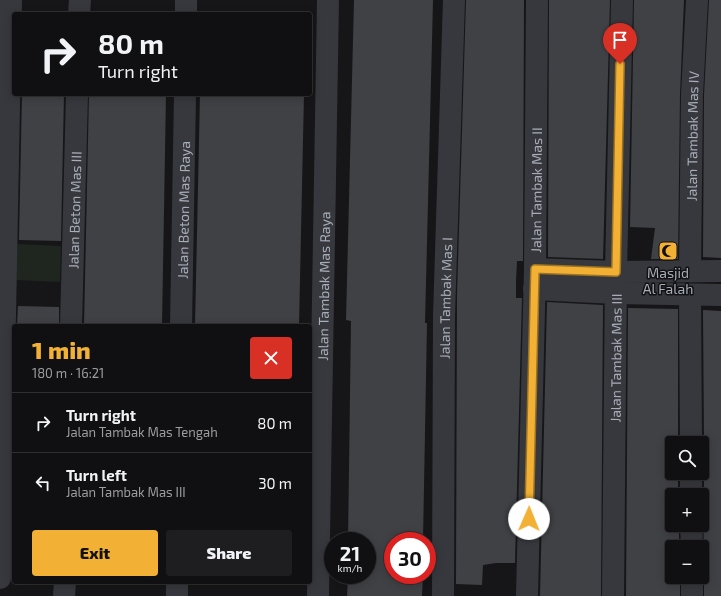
<!DOCTYPE html>
<meta charset="utf-8">
<style>
:root{--surface:#101012;--page:#1e1e20;--text:#f1f3f6;--muted:#9c9d9f;--line:#303032;--accent:#f2b134}
body{margin:0;font-family:"Exo 2",sans-serif;background:var(--page);color:var(--text);height:100vh;display:flex;flex-direction:column;font-size:15px;white-space:nowrap}
*{box-sizing:border-box;margin:0}
p{font-size:13px;color:var(--muted)}
.icon{flex:none;width:22px;height:22px;fill:none;stroke:currentColor;stroke-width:2;stroke-linecap:round;stroke-linejoin:round}
.map{position:relative;flex:1;overflow:hidden}
.sheet{position:absolute;left:12px;top:324px;width:300px;height:260px;display:flex;flex-direction:column;background:var(--surface);border-radius:4px;box-shadow:0 2px 10px #0003,0 0 0 1px var(--line)}
.sheet>*{flex:none}
.hud{position:absolute;left:12px;top:12px;width:300px;height:84px;border-radius:4px;box-shadow:0 2px 10px #0003,0 0 0 1px var(--line);background:#101012;color:var(--text);overflow:hidden}
.buttons{position:absolute;left:665px;top:436px;display:grid;gap:8px}
.buttons a{display:grid;place-items:center;width:44px;height:44px;border-radius:4px;background:var(--surface);box-shadow:0 2px 10px #0003,0 0 0 1px var(--line);font-size:20px}
.speed{position:absolute;left:324px;top:532px;display:flex;gap:8px;font-size:20px;font-weight:700;text-align:center}
.speed>*{display:grid;place-content:center;width:52px;height:52px;border-radius:50%;background:var(--surface);box-shadow:0 2px 10px #0003,0 0 0 1px var(--line);line-height:1}
.speed small{font-size:10px;font-weight:400}
.speed .limit{border:6px solid #d22;background:#fff;color:#111}
.pin{position:absolute;display:grid;place-items:center;width:34px;height:34px;color:#fff;margin:-41px -17px;border-radius:50% 50% 50% 0;rotate:-45deg;box-shadow:0 0 4px #0007}
.pin .icon{rotate:45deg}
.me{position:absolute;width:44px;margin:-22px;rotate:1deg;stroke-linejoin:round;filter:drop-shadow(0 0 3px #0008)}
.turn{display:flex;align-items:center;gap:14px;height:84px;padding:0 20px;font-size:18px}
.turn .icon{width:52px;height:52px;stroke-width:2.5}
.turn b{display:block;font-size:28px;line-height:34px}
.round{display:grid;place-items:center;flex:none;width:42px;height:42px;border-radius:4px;background:var(--page)}
.headline{display:flex;align-items:center;justify-content:space-between;height:68px;padding:0 20px}
h1{font-size:24px;font-weight:800;line-height:30px;color:var(--accent)}
.button{display:flex;gap:8px;margin-top:auto;padding:8px 20px}
.button a{flex:1;height:46px;border-radius:4px;background:var(--accent);color:#111;font-size:16px;font-weight:800;line-height:46px;text-align:center}
.button a+a{background:var(--page);color:var(--text)}
ul{padding:0;list-style:none}
li{display:flex;align-items:center;gap:12px;height:60px;padding:0 20px;border-top:1px solid var(--line)}
li div{flex:1}
li b{display:block;font-size:15px}
li em{font-style:normal}
.map>svg:first-child{display:block}
</style>
<div class="map">
<svg width="721" height="596" viewBox="0 0 721 596">
<rect width="100%" height="100%" fill="#161618"/>
<path fill="#1e261f" d="M 17,244 L 61,246 L 60,282 L 16,280 Z"/>
<path fill="#404145" d="M 354,0 L 433,0 L 425,323 L 427,323 L 423,541 L 393,541 L 393,575 L 423,575 L 422,596 L 347,596 L 348,575 L 367,575 L 367,541 L 348,541 L 351,321 L 346,320 Z
M 466,0 L 524,0 L 523,261 L 517,261 L 516,281 L 516,298 L 522,298 L 515,563 L 496,563 L 483,565 L 482,585 L 456,584 L 457,295 Z
M 549,0 L 610,0 L 603,259 L 548,257 Z
M 634,0 L 684,0 L 680,95 L 678,259 L 651,259 L 655,228 L 630,227 Z
M 709,0 L 721,0 L 721,258 L 703,257 L 704,95 Z
M 22,94 L 64,94 L 61,241 L 19,240 Z
M 89,94 L 166,94 L 162,326 L 84,326 Z
M 200,94 L 304,94 L 299,326 L 195,326 Z
M 547,302 L 603,305 L 601,596 L 540,596 Z
M 18,306 L 59,307 L 59,326 L 17,326 Z
M 628,308 L 678,309 L 678,443 L 672,443 L 672,473 L 678,473 L 678,495 L 672,495 L 672,525 L 679,525 L 679,547 L 672,547 L 672,577 L 680,577 L 680,596 L 626,596 Z
M 703,310 L 721,311 L 721,596 L 704,596 L 704,577 L 702,570 L 702,554 L 704,546 L 703,524 L 702,520 L 702,501 L 704,495 L 704,473 L 702,467 L 702,449 L 704,443 Z"/>
<g fill="none" stroke-linecap="round" stroke-linejoin="round">
<g stroke="#37383d" stroke-width="22">
<path d="M 79,14 L 80,0"/>
<path d="M 186,14 L 186,0"/>
<path d="M 535,269 L 616,272 L 721,271"/>
<path id="s1" d="M 690,271 L 692,95 L 697,0"/>
<path d="M 534,289 L 616,293 L 721,295"/>
<path d="M 690,295 L 691,443"/>
<path id="s2" d="M 71,326 L 77,94"/>
<path id="s3" d="M 181,326 L 185,94"/>
<path d="M 691,473 L 691,495"/>
<path d="M 691,525 L 692,547"/>
<path d="M 692,577 L 692,596"/>
<path d="M 0,578 L 11,0"/>
<path d="M 64,596 L 65,582"/>
<path d="M 177,596 L 177,582"/>
<path id="s4" d="M 318,596 L 328,0"/>
<path id="s5" d="M 443,596 L 444,316 L 454,0"/>
<path id="s6" d="M 527,596 L 535,269 L 537,0"/>
<path id="s7" d="M 613,596 L 616,272 L 622,0"/>
</g>
</g>
<g fill="none" stroke-linecap="round" stroke-linejoin="round">
<defs>
<path id="route" d="M 529,519 L 535,269 L 616,272 L 620,64"/>
</defs>
<use href="#route" stroke="#9d7322" stroke-width="10"/>
<use href="#route" stroke="#f2b134" stroke-width="7"/>
</g>
<defs>
<symbol id="mosque-square" viewBox="-11 -11 22 22"><rect x="-9" y="-9" width="18" height="18" rx="4" fill="#f2b134" stroke="#111113"/><path d="M3.5-4.9A6 6 0 1 0 3.5 4.9A5 5 0 1 1 3.5-4.9Z" fill="#111"/></symbol>
</defs>
<g fill-rule="evenodd">
<use href="#mosque-square" x="657" y="240" width="22" height="22"/>
</g>
<g text-anchor="middle" dominant-baseline="central" stroke-width="3" stroke-linejoin="round" paint-order="stroke">
<g font-size="14" fill="#a8adb8" stroke="#111113">
<text stroke="none"><textPath href="#s1" startOffset="135">Jalan Tambak Mas IV</textPath></text>
<text stroke="none"><textPath href="#s6" startOffset="406">Jalan Tambak Mas II</textPath></text>
<text stroke="none"><textPath href="#s2" startOffset="116">Jalan Beton Mas III</textPath></text>
<text stroke="none"><textPath href="#s3" startOffset="116">Jalan Beton Mas Raya</textPath></text>
<text stroke="none"><textPath href="#s4" startOffset="310">Jalan Tambak Mas Raya</textPath></text>
<text stroke="none"><textPath href="#s5" startOffset="298">Jalan Tambak Mas I</textPath></text>
<text stroke="none"><textPath href="#s7" startOffset="238">Jalan Tambak Mas III</textPath></text>
</g>
<g font-size="14" fill="#a8adb8" stroke="#111113">
<text x="668" y="272">Masjid<tspan x="668" dy="16">Al Falah</tspan></text>
</g>
</g>
</svg>
<div class="buttons">
<a><svg class="icon" aria-label="search" viewBox="0 0 24 24"><circle cx="10" cy="10" r="6"/><path d="M15 15l6 6"/></svg></a>
<a>+</a>
<a>−</a>
</div>
<div class="speed"><div>21<small>km/h</small></div><div class="limit">30</div></div>
<div class="pin" style="left:620px;top:64px;background:#d93025"><svg class="icon" aria-label="arrive" viewBox="0 0 24 24"><path d="M6 21V4h12l-3 4 3 4H6"/></svg></div>
<svg class="me" style="left:529px;top:519px" viewBox="-20 -20 40 40"><circle r="19" fill="#fff"/><path d="M0-13L10 11 0 6-10 11z" fill="#f2b134"/></svg>
<div class="hud">
<div class="turn"><svg class="icon" aria-label="right" viewBox="0 0 24 24"><path d="M7 20v-9h11M14 6l5 5-5 5"/></svg><div><b>80 m</b>Turn right</div></div>
</div>
<section class="sheet">
<div class="headline"><div><h1>1 min</h1><p>180 m · 16:21</p></div><a class="round" style="background:#d93025;color:#fff"><svg class="icon" aria-label="close" viewBox="0 0 24 24"><path d="M6 6l12 12M18 6L6 18"/></svg></a></div>
<ul>
<li><svg class="icon" aria-label="right" viewBox="0 0 24 24"><path d="M7 20v-9h11M14 6l5 5-5 5"/></svg><div><b>Turn right</b><p>Jalan Tambak Mas Tengah</p></div><em>80 m</em></li>
<li><svg class="icon" aria-label="left" viewBox="0 0 24 24"><path d="M17 20v-9H6M10 6l-5 5 5 5"/></svg><div><b>Turn left</b><p>Jalan Tambak Mas III</p></div><em>30 m</em></li>
</ul>
<div class="button"><a>Exit</a><a>Share</a></div>
</section>
</div>
